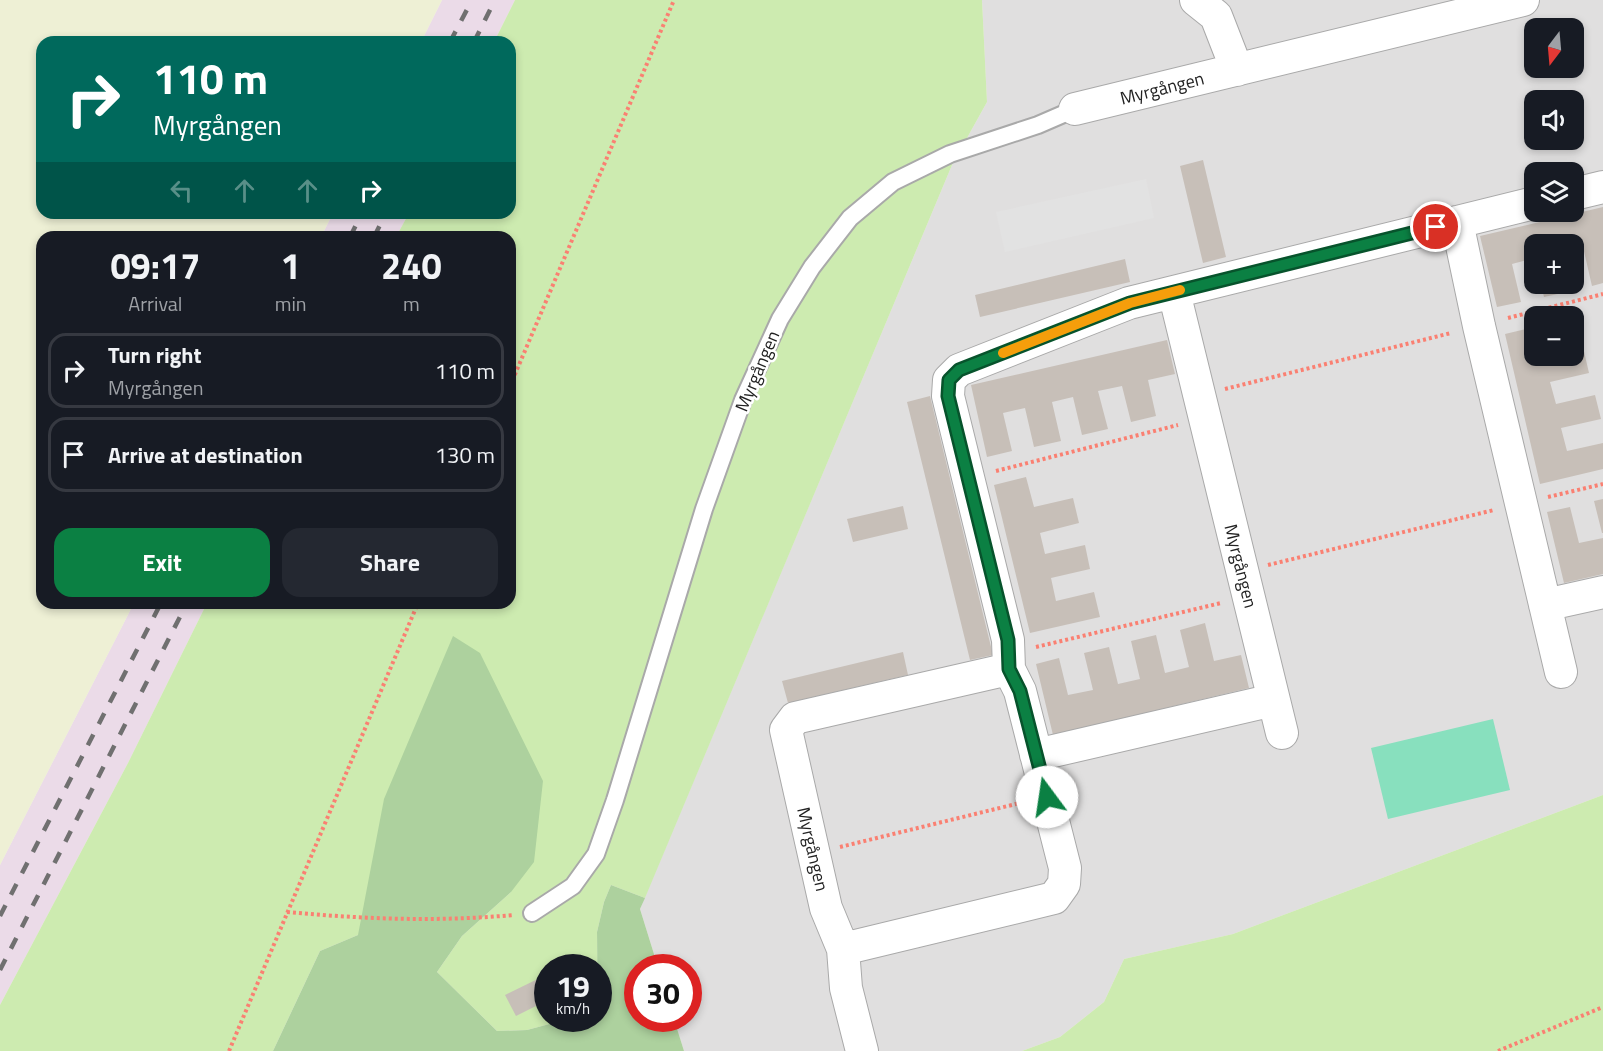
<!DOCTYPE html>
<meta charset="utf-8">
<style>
:root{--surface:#171b24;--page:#242831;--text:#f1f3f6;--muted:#9ea1a6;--line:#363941;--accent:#0b8043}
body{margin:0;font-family:"Titillium Web",sans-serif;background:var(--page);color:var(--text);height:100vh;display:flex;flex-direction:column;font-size:22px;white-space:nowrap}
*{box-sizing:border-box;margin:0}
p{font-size:20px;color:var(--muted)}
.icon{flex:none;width:33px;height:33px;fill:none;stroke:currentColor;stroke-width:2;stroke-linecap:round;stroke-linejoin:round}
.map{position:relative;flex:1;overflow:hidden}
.details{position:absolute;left:36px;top:231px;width:480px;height:378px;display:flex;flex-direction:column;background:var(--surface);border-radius:18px;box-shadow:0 3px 9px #0003}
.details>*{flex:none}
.guide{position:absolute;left:36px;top:36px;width:480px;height:183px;border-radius:18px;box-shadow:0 3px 9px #0003;background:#00695c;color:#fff;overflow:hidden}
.needle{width:39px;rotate:196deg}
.controls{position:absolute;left:1524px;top:18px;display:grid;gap:12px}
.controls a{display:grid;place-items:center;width:60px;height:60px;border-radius:12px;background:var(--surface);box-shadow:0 3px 9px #0003;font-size:30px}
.speed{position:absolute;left:534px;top:954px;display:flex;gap:12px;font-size:30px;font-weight:700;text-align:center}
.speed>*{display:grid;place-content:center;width:78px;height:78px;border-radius:50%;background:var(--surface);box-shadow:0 3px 9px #0003;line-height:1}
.speed small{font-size:15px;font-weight:400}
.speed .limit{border:9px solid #d22;background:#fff;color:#111}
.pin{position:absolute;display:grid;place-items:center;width:51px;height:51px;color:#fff;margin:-26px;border:3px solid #fff;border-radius:50%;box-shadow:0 2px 6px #0007}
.me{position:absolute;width:66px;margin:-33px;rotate:346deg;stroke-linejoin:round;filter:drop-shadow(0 0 4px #0008)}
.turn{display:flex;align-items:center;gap:21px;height:126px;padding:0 18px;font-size:27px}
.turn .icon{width:78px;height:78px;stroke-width:2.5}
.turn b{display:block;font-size:42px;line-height:51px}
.lanes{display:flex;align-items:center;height:57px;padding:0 18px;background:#0003;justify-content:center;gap:30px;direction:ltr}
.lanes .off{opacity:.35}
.eta{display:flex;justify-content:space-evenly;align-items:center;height:102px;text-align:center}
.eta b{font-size:36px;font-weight:700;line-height:42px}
.button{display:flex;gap:12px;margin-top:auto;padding:12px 18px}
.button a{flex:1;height:69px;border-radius:18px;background:var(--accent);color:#fff;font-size:24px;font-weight:700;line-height:69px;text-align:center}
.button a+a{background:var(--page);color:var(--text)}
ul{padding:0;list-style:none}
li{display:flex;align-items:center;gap:18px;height:75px;margin:0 12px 9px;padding:0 6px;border:3px solid var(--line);border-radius:18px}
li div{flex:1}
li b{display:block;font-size:22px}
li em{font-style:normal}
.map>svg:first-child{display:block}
</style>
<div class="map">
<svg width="1603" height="1051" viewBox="0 0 1603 1051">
<rect width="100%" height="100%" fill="#f2efe9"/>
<path fill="#e0dfdf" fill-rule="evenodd" d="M 982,0 L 1603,0 L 1603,795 L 1233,934 L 1124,959 L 1104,1002 L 1060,1037 L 1022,1051 L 684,1051 L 674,1019 L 688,1018 L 688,968 L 658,967 L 640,909 L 952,165 L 987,102 ZM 1534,28 L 1574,28 L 1574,68 L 1534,68 ZM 1534,100 L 1574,100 L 1574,140 L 1534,140 ZM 1534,172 L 1574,172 L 1574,212 L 1534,212 ZM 1534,244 L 1574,244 L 1574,284 L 1534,284 ZM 1534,316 L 1574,316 L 1574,356 L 1534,356 Z"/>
<path fill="#ebdbe8" d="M 442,0 L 515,0 L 494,42 L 421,42 Z
M 333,213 L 409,213 L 396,237 L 321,237 Z
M 134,603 L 207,603 L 128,763 L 0,1005 L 0,865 Z"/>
<path fill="#eef0d5" d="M 0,0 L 442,0 L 421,42 L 42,42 L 42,213 L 333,213 L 321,237 L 42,237 L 42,603 L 134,603 L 0,865 Z"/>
<path fill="#cdebb0" d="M 515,0 L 982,0 L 987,102 L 952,165 L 645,898 L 611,885 L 604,902 L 597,932 L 598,967 L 548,968 L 548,1018 L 568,1019 L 527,1030 L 497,1031 L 437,972 L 462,936 L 511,892 L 358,935 L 320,951 L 273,1051 L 0,1051 L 0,1005 L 128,763 L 207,603 L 510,603 L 510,237 L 396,237 L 409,213 L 510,213 L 510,42 L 494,42 Z
M 1603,795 L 1603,1051 L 1022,1051 L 1060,1037 L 1104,1002 L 1124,959 L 1233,934 Z"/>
<path fill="#add19e" d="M 453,636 L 480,653 L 543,781 L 534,862 L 511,892 L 462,936 L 437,972 L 497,1031 L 527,1030 L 568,1019 L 598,1018 L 597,932 L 604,902 L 611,885 L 645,898 L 640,909 L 658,967 L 638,968 L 638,1018 L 674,1019 L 684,1051 L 273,1051 L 320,951 L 358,935 L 384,799 Z"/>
<path fill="#88e0be" d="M 1493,719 L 1510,790 L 1388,819 L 1371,748 Z"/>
<path fill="#e2e2e2" d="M 1146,179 L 1154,218 L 1005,252 L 996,212 Z"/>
<path fill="#c7bfb8" d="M 1203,160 L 1226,257 L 1203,263 L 1180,166 Z
M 1603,207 L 1603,283 L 1592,286 L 1583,247 L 1574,249 L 1574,244 L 1534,244 L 1534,258 L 1512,264 L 1521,302 L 1497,307 L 1480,236 Z
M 1125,259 L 1130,282 L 980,317 L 975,295 Z
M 1541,284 L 1569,284 L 1571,291 L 1544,297 Z
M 1534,327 L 1534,356 L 1574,356 L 1574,350 L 1583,347 L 1589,373 L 1550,382 L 1556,404 L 1595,395 L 1601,419 L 1561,428 L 1567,451 L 1603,443 L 1603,469 L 1540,484 L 1505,334 Z
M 1167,340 L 1175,374 L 1148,380 L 1156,416 L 1131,422 L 1122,386 L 1098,391 L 1108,429 L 1082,435 L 1073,397 L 1052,402 L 1061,441 L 1034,447 L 1025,408 L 1003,413 L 1012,451 L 987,457 L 971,385 Z
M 930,396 L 993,655 L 970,660 L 907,402 Z
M 1026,477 L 1034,507 L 1073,498 L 1079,523 L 1040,533 L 1045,554 L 1085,545 L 1090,569 L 1051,578 L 1056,601 L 1094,592 L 1100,617 L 1030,633 L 994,485 Z
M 1603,499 L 1603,533 L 1602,533 L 1594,501 Z
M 903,506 L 908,529 L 853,542 L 847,519 Z
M 1570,507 L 1579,543 L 1603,538 L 1603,574 L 1564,583 L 1547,512 Z
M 1205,623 L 1214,661 L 1241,655 L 1249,688 L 1053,735 L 1036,664 L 1059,658 L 1068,695 L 1093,690 L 1084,653 L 1109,647 L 1118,684 L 1140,679 L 1131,641 L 1156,635 L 1165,673 L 1189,667 L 1180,630 Z
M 903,652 L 908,675 L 788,703 L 782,681 Z
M 548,974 L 548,1000 L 516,1016 L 505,995 Z"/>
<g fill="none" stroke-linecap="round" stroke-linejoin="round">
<defs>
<path id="service" d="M 532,913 L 573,886 L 596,854 L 615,800 L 704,509 L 743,400 L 780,319 L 812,267 L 850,218 L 893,182 L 950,154 L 1038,125 L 1075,109"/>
<path id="minor" d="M 1196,0 L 1216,16 L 1237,70
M 1075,109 L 1523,0
M 1574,194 L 1603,187
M 1457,222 L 1479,326 L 1561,672
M 1174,292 L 1282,733
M 1545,605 L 1603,592
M 1036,755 L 1273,700
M 843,949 L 1054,898 L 1064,884 L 1065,868 L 1020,691 L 1009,669
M 862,1051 L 846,988 L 843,949 L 826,908 L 786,730 L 795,718 L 1009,669 L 1008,640 L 948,396 L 949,380 L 959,370 L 1129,303 L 1534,203"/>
</defs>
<use href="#service" stroke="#a9a9a9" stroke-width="20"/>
<use href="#minor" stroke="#a9a9a9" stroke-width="34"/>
<path stroke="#fa8072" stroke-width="4" stroke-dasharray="3 3" stroke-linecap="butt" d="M 1508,318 L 1603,294
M 510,386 L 674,0
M 1225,389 L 1451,333
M 996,471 L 1178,425
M 1548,497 L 1603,484
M 1268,565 L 1494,510
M 1036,647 L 1221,603
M 840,847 L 1020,803
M 287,912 C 362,919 438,922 513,915
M 229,1051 L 418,603
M 1498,1051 L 1603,1007"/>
<use href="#service" stroke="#fff" stroke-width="16"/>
<use href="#minor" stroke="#fff" stroke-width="32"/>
<path stroke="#707070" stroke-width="4.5" stroke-dasharray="12 12" stroke-linecap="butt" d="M 450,42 L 472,0
M 474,42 L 495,0
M 350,237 L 362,213
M 374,237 L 386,213
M 0,916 L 161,603
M 0,970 L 187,603"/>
</g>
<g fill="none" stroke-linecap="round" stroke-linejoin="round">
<defs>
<path id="route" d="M 1047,797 L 1020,691 L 1009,669 L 1008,640 L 948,396 L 949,380 L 959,370 L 1130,303 L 1436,227"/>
</defs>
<use href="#route" stroke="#07532c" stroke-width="15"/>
<use href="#route" stroke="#0b8043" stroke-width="10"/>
<path stroke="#f59e0b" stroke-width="10" d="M 1003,353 L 1130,303 L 1180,290"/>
</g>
<g text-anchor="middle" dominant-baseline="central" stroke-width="5" stroke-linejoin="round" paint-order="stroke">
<g font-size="18" fill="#222" stroke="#fff">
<text transform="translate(1162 88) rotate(-14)">Myrgången</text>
<text transform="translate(757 371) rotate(-67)">Myrgången</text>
<text transform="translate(1241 566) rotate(76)">Myrgången</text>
<text transform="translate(813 849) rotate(77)">Myrgången</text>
</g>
</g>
</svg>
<div class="controls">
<a><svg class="needle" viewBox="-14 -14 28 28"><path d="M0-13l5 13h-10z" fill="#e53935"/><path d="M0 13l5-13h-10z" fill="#9ea1a6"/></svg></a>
<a><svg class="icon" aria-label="sound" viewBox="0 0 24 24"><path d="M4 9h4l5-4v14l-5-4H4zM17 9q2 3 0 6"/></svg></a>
<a><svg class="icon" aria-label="layers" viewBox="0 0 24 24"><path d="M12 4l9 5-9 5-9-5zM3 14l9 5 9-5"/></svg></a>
<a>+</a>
<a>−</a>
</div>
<div class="speed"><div>19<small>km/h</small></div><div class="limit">30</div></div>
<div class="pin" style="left:1436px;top:227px;background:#d93025"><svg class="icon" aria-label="arrive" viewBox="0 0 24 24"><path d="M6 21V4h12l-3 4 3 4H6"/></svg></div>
<svg class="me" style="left:1047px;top:797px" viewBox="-20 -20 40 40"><circle r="19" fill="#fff"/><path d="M0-13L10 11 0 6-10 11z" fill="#0b8043"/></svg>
<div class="guide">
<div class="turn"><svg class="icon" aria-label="right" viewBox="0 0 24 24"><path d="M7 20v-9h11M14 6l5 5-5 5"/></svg><div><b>110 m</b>Myrgången</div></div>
<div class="lanes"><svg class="icon off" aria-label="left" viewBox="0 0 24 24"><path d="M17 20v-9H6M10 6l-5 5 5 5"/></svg><svg class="icon off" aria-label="ahead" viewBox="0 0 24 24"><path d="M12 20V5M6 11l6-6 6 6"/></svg><svg class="icon off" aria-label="ahead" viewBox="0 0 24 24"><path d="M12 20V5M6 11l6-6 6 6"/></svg><svg class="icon" aria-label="right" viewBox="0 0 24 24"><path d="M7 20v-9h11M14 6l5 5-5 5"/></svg></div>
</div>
<section class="details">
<div class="eta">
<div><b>09:17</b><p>Arrival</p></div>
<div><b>1</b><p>min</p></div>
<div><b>240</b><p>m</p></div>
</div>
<ul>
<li><svg class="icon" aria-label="right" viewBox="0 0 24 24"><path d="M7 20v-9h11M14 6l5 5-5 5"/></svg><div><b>Turn right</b><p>Myrgången</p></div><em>110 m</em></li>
<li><svg class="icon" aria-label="arrive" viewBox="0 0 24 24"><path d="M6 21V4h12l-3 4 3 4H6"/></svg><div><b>Arrive at destination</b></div><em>130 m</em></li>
</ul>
<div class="button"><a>Exit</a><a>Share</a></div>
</section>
</div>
